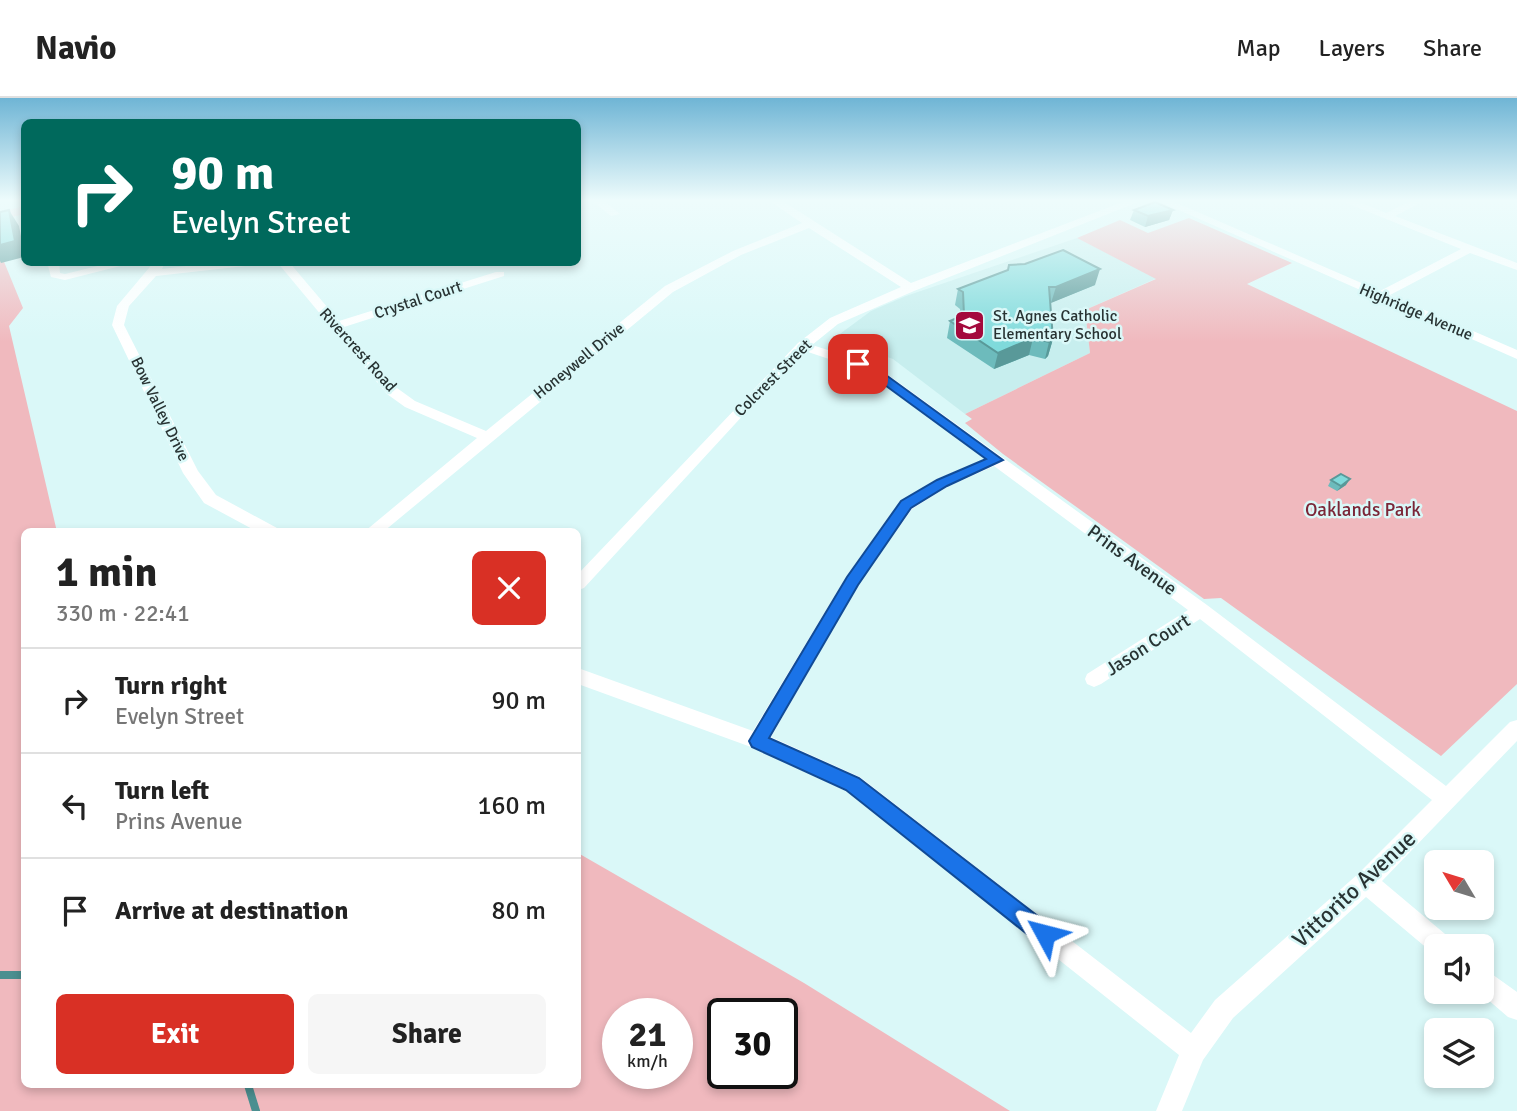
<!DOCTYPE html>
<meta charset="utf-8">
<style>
:root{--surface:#fff;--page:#f6f6f6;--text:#222;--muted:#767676;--line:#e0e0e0;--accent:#d93025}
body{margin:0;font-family:Signika,sans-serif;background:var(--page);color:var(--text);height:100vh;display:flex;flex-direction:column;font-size:26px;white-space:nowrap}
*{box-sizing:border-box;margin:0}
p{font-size:23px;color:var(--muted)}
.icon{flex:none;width:38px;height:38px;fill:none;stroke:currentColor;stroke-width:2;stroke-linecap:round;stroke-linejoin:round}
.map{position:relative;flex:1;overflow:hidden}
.sheet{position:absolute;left:21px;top:430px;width:560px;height:560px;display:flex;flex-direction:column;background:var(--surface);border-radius:10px;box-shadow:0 4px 10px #0003}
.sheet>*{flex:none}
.banner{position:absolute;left:21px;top:21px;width:560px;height:147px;border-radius:10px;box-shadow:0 4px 10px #0003;background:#00695c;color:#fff;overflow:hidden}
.needle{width:46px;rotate:308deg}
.tools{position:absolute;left:1424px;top:752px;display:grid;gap:14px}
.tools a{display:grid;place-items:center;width:70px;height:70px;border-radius:10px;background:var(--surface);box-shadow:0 4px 10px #0003;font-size:35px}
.speed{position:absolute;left:602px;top:900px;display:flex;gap:14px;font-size:35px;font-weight:700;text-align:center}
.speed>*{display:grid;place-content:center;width:91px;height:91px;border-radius:50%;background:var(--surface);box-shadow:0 4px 10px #0003;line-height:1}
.speed small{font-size:18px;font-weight:400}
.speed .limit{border:4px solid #111;border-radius:10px;background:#fff;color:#111}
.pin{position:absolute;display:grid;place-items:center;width:60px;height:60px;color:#fff;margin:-30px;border-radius:14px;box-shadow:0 4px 10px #0006}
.me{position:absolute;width:77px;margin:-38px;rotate:308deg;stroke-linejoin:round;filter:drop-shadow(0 0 5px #0008)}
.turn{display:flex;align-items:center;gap:24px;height:147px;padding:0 35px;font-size:32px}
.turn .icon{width:91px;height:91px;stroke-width:2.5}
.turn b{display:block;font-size:49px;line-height:60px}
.round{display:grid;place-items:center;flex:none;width:74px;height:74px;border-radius:10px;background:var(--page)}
.head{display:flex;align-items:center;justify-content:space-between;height:119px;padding:0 35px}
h1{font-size:42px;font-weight:700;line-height:52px}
.action{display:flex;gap:14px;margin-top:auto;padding:14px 35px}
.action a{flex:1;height:80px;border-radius:10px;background:var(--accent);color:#fff;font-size:28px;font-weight:700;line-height:80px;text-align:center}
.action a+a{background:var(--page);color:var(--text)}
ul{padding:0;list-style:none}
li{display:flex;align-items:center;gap:21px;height:105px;padding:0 35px;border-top:2px solid var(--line)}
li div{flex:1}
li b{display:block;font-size:26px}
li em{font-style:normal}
header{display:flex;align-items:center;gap:42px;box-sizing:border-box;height:98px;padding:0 35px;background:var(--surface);border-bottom:2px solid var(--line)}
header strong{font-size:33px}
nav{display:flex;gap:38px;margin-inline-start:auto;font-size:24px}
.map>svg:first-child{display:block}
</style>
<header>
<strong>Navio</strong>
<nav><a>Map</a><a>Layers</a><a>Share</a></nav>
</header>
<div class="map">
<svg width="1517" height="1013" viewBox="0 0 1517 1013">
<rect width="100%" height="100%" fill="#daf8f8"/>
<path fill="#c7eeee" d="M 1077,140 L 1157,180 L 1085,212 L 1090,255 L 965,316 L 893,261 L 833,241 L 871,213 L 906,198 Z"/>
<path fill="#f0b9be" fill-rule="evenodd" d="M 1189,120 L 1292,165 L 1247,186 L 1517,313 L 1517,586 L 1441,658 L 1221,500 L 1204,501 L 1003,356 L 965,325 L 972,321 L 965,316 L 1090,255 L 1085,212 L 1156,181 L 1077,140 L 1120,122 L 1148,135 Z
M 0,154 L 23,210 L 9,228 L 57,434 L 24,434 L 24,987 L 578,987 L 578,755 L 804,885 L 1010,1013 L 0,1013 ZM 618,915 L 677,915 L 677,975 L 618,975 ZM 723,915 L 782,915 L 782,975 L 723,975 Z"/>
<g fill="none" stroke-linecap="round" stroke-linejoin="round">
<path stroke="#4b8f90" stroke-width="8" d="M 0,877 L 24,877
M 248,987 L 256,1013"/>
<path fill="#fff" fill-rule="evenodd" d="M 591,102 L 603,102 L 620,116 L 611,118 Z
M 768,102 L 781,102 L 911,185 L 1128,102 L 1143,102 L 914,193 L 838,226 L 812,247 L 863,263 L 887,276 L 1207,507 L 1446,688 L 1510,624 L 1517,622 L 1517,643 L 1382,783 L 1451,841 L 1455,849 L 1437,849 L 1437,858 L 1435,857 L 1366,799 L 1233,920 L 1203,962 L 1182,1013 L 1156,1013 L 1179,957 L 846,693 L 751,649 L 578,586 L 578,570 L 753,633 L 846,479 L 900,403 L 937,381 L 985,361 L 877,282 L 853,269 L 805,253 L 770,288 L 584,490 L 578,492 L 578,476 L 798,245 L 830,220 L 901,189 L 809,130 L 741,157 L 673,194 L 383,434 L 364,434 L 477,340 L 405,309 L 387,296 L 277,164 L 289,164 L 339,223 L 496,174 L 504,174 L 504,178 L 344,229 L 397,290 L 415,303 L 486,333 L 665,188 L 733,153 L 802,125 ZM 994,368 L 1188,512 L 1087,576 L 1085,581 L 1087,586 L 1094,589 L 1101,586 L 1200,521 L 1432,702 L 1358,776 L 1215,902 L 1191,935 L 860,679 L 771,639 L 858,487 L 912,411 L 947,389 Z
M 1156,102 L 1170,102 L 1380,193 L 1461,151 L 1339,102 L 1354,102 L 1386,115 L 1412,102 L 1426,102 L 1395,118 L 1517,165 L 1517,172 L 1470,155 L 1390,197 L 1517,252 L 1517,261 Z
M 47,164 L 59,164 L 60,175 L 65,176 L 114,164 L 136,164 L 65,182 L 51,179 Z
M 154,164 L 165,164 L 162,171 L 218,164 L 259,164 L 254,167 L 156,178 L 129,208 L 124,227 L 198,373 L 216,397 L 277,430 L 279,434 L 258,434 L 204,405 L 183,375 L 112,227 L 117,208 Z
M 1482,869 L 1517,894 L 1517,922 L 1508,919 L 1479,894 L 1482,894 Z"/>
<path fill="#f7d4da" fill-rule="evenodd" d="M 24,108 L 24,116 L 0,122 L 0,114 Z"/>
</g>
<path fill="#6dbbbc" d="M 1134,112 L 1173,112 L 1169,122 L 1145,129 L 1130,122 Z
M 1095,187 L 1050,205 L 1053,241 L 1048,258 L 1045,261 L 1029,257 L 994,271 L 947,240 L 950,223 L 961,219 L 960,211 L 955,207 L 958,191 Z
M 1331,382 L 1346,387 L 1337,393 L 1328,388 Z"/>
<path fill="#599999" d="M 9,112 L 19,128 L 24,153 L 24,159 L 1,165 L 0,163 L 0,147 Z
M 1173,112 L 1169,122 L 1145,129 L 1148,118 Z
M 1100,171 L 1095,187 L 1051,205 L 1056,189 Z
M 1033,240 L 1029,257 L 994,271 L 998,255 Z
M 1053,241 L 1048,258 L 1045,261 L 1049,244 Z
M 1350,381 L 1346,387 L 1337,393 L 1341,388 Z"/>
<path fill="#7fdadb" stroke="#599999" stroke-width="2" d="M 1155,104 L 1173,112 L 1148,118 L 1134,112 Z
M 9,112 L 15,143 L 0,147 L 0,114 Z
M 1063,152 L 1100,171 L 1056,189 L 1049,189 L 1053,241 L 1049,244 L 1033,240 L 998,255 L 950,223 L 964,217 L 963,194 L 958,191 L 1008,172 L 1009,167 L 1025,166 Z
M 1341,376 L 1350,381 L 1341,388 L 1331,382 Z"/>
<linearGradient id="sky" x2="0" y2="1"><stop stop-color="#6fb5d5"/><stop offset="0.42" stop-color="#eefcfc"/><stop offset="1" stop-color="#eefcfc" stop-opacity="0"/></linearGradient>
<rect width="1517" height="244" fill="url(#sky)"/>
<path fill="#1a73e8" stroke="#114b97" stroke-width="2" d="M 858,262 L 886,277 L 1003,362 L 947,388 L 911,410 L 858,487 L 769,640 L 859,680 L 1052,829 L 1055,836 L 1052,844 L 1045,847 L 1037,844 L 846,692 L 752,649 L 749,643 L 847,479 L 901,403 L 937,382 L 986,361 L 878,282 L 854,268 L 854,263 Z"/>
<defs>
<symbol id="school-square" viewBox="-11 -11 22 22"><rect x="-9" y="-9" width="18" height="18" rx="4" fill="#a40a3d" stroke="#daf8f8"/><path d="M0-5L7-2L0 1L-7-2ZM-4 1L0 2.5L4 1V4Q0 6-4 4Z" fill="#fff"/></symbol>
</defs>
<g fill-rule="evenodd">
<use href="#school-square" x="952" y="210" width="35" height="35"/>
</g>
<g text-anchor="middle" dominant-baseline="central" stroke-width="5" stroke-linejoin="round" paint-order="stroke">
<g font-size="16" fill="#283333" stroke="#daf8f8">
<text transform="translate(418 202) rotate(-18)">Crystal Court</text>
<text transform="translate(1416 214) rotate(23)">Highridge Avenue</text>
<text transform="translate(358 252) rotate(48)">Rivercrest Road</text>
<text transform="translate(579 263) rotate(-39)">Honeywell Drive</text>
<text transform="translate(773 280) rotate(-45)">Colcrest Street</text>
<text transform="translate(160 311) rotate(64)">Bow Valley Drive</text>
</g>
<g font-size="16" fill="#283333" stroke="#daf8f8" text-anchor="start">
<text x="993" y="218">St. Agnes Catholic<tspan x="993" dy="18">Elementary School</tspan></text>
</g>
<g font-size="19" fill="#7b2637" stroke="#daf8f8">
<text x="1363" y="412">Oaklands Park</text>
</g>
<g font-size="19" fill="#283333" stroke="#daf8f8">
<text transform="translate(1132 462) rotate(36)">Prins Avenue</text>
<text transform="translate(1148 547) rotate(-33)">Jason Court</text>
</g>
<g font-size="23" fill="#283333" stroke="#daf8f8">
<text transform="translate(1354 791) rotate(-43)">Vittorito Avenue</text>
</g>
</g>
</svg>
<div class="tools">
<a><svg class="needle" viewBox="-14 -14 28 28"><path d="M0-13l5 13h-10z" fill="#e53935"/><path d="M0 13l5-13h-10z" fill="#767676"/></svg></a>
<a><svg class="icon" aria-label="sound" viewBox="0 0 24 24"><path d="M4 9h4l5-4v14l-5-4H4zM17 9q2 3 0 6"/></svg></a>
<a><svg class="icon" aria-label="layers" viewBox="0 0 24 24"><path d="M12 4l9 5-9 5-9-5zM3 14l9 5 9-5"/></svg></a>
</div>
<div class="speed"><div>21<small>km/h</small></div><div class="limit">30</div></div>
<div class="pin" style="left:858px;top:266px;background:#d93025"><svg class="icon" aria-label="arrive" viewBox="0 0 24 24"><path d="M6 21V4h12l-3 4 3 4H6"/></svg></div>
<svg class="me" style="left:1045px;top:836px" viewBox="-20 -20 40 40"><path d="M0-17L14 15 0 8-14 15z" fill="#1a73e8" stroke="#fff" stroke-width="4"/></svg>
<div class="banner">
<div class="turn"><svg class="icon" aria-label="right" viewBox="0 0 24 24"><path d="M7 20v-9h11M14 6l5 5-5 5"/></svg><div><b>90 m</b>Evelyn Street</div></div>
</div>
<section class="sheet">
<div class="head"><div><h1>1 min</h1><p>330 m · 22:41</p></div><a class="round" style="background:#d93025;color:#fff"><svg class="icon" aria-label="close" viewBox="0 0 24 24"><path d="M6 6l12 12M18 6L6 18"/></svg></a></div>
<ul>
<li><svg class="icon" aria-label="right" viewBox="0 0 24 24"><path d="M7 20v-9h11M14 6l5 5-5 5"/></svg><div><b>Turn right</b><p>Evelyn Street</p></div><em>90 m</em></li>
<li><svg class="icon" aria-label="left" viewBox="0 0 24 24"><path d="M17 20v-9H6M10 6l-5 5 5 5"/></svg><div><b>Turn left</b><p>Prins Avenue</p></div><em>160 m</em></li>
<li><svg class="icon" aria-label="arrive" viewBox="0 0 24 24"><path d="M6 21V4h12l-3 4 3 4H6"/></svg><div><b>Arrive at destination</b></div><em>80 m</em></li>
</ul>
<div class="action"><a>Exit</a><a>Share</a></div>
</section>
</div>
